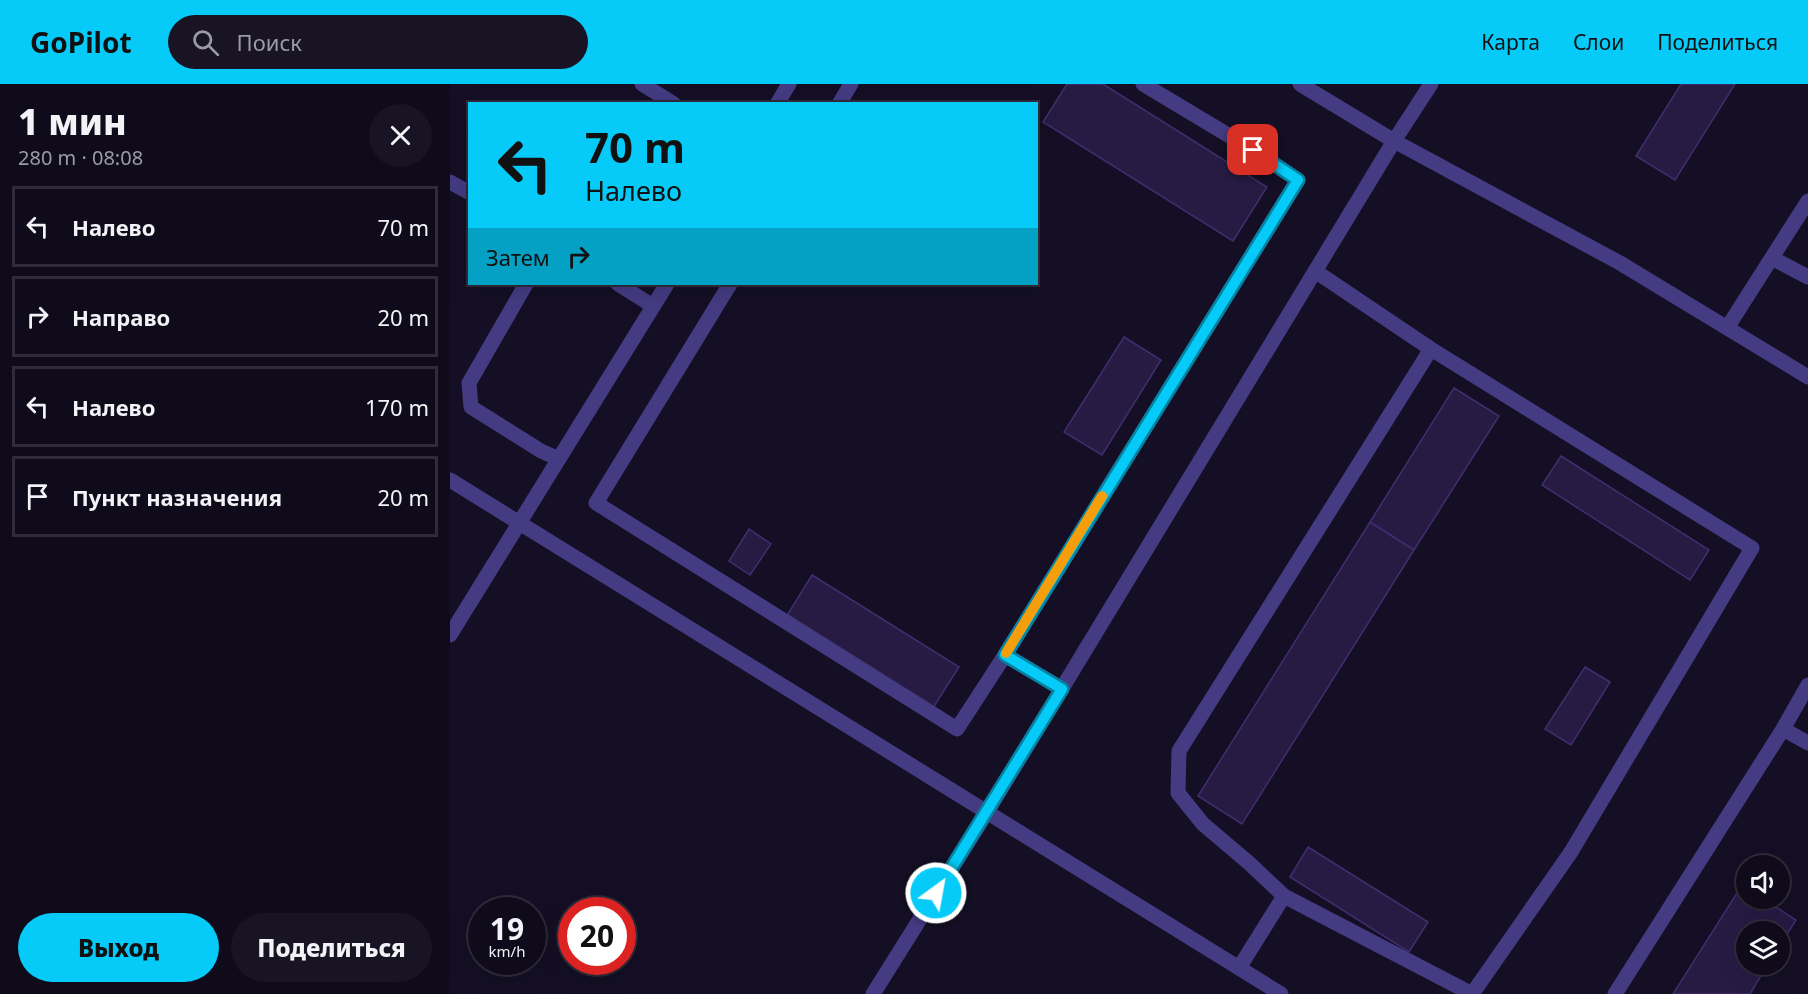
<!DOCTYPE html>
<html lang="ru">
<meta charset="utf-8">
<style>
:root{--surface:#0f0b1b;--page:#181424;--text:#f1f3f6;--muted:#9b9ba3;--line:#2f2b3a;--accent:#06caf7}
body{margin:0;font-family:"Noto Sans",sans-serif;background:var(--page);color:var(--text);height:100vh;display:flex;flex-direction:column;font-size:22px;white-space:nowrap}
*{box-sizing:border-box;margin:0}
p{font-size:20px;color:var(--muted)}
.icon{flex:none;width:33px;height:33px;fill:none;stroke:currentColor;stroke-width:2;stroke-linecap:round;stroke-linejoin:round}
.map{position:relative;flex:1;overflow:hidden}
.side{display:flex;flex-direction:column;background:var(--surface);width:450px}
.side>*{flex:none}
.banner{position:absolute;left:18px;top:18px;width:570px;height:183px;border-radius:0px;box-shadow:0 6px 24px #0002,0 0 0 2px var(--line);background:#06caf7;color:#111;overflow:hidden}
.controls{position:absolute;left:1286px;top:771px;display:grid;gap:12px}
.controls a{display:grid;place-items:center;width:54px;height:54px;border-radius:50%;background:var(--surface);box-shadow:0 6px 24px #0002,0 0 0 2px var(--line);font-size:30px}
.speed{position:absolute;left:18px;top:813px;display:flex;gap:12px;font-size:30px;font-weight:700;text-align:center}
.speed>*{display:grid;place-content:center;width:78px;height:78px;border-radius:50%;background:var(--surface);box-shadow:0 6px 24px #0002,0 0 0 2px var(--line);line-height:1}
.speed small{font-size:15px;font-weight:400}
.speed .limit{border:9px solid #d22;background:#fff;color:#111}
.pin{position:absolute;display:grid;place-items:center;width:51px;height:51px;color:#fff;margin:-26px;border-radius:12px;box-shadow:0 3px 9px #0006}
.me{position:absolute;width:66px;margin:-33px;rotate:32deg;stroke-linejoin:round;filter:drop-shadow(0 0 4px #0008)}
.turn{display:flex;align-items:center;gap:21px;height:126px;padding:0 18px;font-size:27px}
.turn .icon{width:78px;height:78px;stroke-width:2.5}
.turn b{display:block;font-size:42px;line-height:51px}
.then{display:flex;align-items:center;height:57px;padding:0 18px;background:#0003;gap:12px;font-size:22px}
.round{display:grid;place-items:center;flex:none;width:63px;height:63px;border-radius:32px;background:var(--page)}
.summary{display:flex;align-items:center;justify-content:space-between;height:102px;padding:0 18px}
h1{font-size:36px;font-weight:800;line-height:45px}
.cta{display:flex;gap:12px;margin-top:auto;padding:12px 18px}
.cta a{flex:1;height:69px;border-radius:36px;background:var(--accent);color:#111;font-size:24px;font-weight:800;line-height:69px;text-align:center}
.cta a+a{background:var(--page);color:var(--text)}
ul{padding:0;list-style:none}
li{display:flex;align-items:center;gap:18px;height:81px;margin:0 12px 9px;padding:0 6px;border:3px solid var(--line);border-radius:0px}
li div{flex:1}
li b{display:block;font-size:22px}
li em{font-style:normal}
header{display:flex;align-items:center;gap:36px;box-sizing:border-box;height:84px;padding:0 30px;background:var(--accent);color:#111}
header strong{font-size:28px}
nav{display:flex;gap:33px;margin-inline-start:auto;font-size:21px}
.search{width:420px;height:54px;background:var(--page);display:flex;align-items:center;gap:15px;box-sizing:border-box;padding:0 21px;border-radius:33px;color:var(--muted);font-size:22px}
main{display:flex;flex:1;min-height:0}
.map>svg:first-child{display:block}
</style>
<header>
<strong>GoPilot</strong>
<div class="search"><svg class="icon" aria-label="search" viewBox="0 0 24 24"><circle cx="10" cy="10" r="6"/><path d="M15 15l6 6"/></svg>Поиск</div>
<nav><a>Карта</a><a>Слои</a><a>Поделиться</a></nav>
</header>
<main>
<section class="side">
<div class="summary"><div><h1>1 мин</h1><p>280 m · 08:08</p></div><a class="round"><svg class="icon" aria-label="close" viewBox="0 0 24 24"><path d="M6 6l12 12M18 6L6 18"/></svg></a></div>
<ul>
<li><svg class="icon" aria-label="left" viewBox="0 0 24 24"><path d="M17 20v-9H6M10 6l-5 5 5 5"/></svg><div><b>Налево</b></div><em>70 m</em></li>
<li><svg class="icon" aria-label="right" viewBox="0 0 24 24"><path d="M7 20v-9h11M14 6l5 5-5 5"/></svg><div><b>Направо</b></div><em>20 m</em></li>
<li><svg class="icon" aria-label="left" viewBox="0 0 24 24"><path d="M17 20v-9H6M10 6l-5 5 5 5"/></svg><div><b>Налево</b></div><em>170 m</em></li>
<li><svg class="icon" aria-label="arrive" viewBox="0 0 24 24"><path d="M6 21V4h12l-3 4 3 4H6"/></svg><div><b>Пункт назначения</b></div><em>20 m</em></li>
</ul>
<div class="cta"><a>Выход</a><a>Поделиться</a></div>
</section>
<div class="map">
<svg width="1358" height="910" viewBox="0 0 1358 910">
<rect width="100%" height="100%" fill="#140f24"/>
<path fill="#271b44" stroke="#402e70" stroke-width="1.5" d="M 617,0 L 653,0 L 817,103 L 783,157 L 593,38 Z
M 1231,0 L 1285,0 L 1225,96 L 1186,72 Z
M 674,253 L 711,276 L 652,371 L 614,348 Z
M 1004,304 L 1049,332 L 964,466 L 920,438 Z
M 1111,372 L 1259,466 L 1240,496 L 1092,401 Z
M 920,438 L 964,466 L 792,740 L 748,712 Z
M 299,445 L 321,460 L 300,491 L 279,477 Z
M 362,491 L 509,583 L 483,624 L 336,533 Z
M 1135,583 L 1160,598 L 1121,661 L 1095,645 Z
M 858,763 L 978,838 L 959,868 L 840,793 Z
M 1292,801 L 1296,804 L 1296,814 L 1312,814 L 1346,836 L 1329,863 L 1329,848 L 1296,848 L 1296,880 L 1318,880 L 1300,910 L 1223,910 Z"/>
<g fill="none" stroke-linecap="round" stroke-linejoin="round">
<path stroke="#443b82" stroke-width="15" d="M 192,0 L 224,20
M 850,0 L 944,57 L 1170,179 L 1358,293
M 327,20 L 339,0
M 389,20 L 401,0
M 0,98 L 20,109
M 1322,174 L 1358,193
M 76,200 L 19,299 L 21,323 L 91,367 L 109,375
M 168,200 L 203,222
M 280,200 L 146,419 L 507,645 L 555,571 L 848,96 L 803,66 L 693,0
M 1277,244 L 1358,117
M 0,396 L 831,910
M 0,551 L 217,200
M 555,571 L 612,605
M 1333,645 L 1358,659
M 834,812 L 799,779 L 753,740 L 728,709 L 729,667 L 981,265
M 789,884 L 834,812 L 1022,910 L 1121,768 L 1302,464 L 981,265 L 865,187
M 423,910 L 537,728 L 944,57 L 981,0
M 1165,910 L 1333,645 L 1358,601"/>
</g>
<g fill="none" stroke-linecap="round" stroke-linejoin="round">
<defs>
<path id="route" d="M 486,809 L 612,605 L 555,571 L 848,96 L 803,66"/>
</defs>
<use href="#route" stroke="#0483a1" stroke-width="15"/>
<use href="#route" stroke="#06caf7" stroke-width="10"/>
<path stroke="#f59e0b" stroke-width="10" d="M 556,569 L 652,412"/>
</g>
</svg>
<div class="controls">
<a><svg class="icon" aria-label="sound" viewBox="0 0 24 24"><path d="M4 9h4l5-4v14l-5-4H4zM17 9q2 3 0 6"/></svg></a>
<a><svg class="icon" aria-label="layers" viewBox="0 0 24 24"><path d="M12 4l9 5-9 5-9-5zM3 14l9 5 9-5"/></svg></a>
</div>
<div class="speed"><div>19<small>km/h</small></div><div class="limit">20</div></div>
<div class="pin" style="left:803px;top:66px;background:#d93025"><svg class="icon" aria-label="arrive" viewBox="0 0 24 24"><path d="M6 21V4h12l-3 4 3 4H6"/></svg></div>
<svg class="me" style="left:486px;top:809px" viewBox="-20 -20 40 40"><circle r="17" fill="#06caf7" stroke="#fff" stroke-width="3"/><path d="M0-11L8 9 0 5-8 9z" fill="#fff"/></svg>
<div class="banner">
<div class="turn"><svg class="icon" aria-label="left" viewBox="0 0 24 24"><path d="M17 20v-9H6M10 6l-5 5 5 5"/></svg><div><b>70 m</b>Налево</div></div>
<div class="then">Затем<svg class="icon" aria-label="right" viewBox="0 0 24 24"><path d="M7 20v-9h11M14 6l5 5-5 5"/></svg></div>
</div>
</div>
</main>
